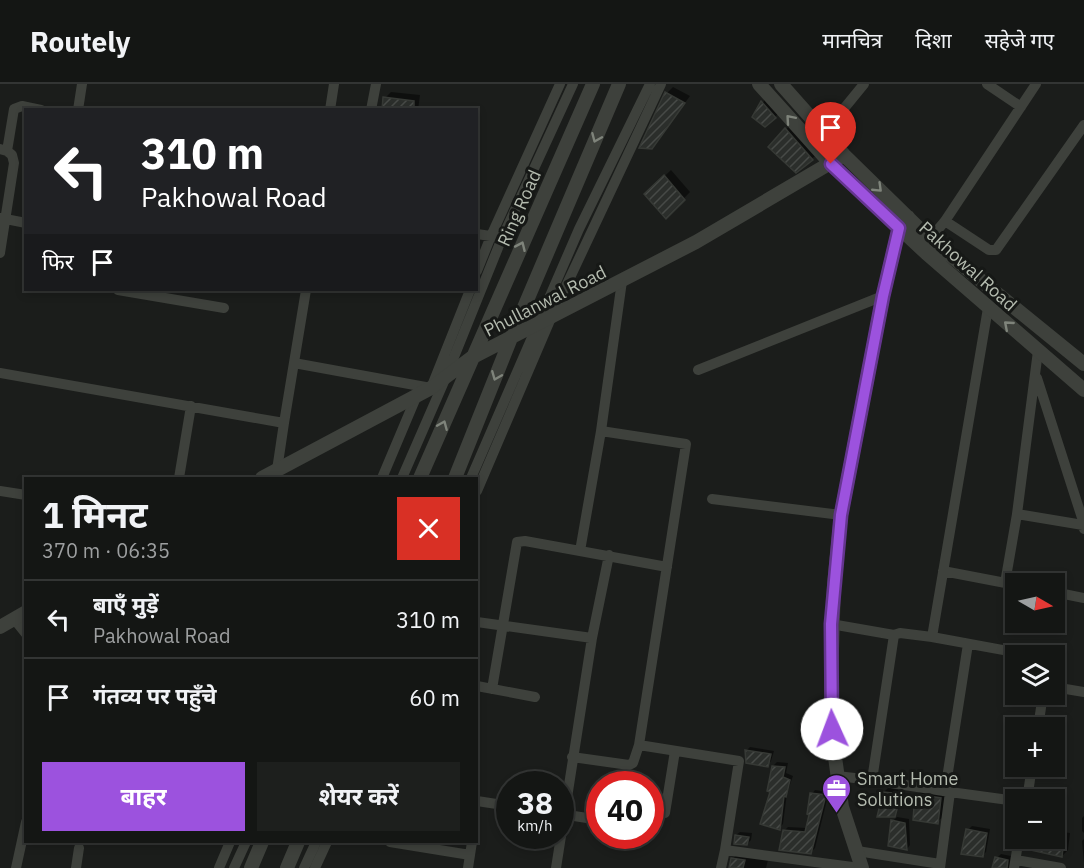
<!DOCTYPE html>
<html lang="hi">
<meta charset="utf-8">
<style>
:root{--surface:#141614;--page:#1d1f1d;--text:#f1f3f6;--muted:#9d9fa0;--line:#333534;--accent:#9c52de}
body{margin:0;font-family:"IBM Plex Sans","Noto Sans Devanagari",sans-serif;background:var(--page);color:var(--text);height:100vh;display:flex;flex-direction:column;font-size:22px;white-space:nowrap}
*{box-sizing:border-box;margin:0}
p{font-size:20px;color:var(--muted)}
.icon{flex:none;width:33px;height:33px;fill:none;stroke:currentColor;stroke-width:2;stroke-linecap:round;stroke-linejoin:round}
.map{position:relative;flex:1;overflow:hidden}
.sheet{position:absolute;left:24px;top:393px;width:454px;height:366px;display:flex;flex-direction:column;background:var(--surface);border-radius:0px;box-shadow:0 3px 9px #0003,0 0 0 2px var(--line)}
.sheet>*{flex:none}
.top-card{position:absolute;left:24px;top:24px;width:454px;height:183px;border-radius:0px;box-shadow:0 3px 9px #0003,0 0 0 2px var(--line);background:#202124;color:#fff;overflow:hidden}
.needle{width:39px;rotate:99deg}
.controls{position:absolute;left:1005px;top:489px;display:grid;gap:12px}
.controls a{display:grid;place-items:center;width:60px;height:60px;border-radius:0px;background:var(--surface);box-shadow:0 3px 9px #0003,0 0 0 2px var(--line);font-size:30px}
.speed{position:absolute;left:496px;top:687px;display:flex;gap:12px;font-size:30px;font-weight:700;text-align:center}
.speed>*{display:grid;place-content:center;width:78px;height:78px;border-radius:50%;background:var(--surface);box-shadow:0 3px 9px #0003,0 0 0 2px var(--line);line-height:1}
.speed small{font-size:15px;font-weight:400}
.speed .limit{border:9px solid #d22;background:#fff;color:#111}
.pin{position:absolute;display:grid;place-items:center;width:51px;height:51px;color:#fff;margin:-62px -26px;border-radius:50% 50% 50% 0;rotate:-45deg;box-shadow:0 0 6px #0007}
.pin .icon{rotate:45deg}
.me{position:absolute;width:66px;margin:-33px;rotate:358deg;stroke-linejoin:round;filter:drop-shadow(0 0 4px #0008)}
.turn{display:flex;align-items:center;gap:21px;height:126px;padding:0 18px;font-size:27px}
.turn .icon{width:78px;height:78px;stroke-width:2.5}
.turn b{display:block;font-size:42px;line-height:51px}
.then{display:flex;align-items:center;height:57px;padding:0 18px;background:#0003;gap:12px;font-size:22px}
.round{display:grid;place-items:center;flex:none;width:63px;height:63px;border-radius:0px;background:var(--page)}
.head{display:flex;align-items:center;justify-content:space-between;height:102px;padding:0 18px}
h1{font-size:36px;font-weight:700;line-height:45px}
.cta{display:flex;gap:12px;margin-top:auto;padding:12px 18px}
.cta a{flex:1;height:69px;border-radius:0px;background:var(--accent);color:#fff;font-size:24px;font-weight:700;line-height:69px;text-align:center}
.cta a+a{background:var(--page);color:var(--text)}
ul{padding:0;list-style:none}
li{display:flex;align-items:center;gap:18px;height:78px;padding:0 18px;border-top:2px solid var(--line)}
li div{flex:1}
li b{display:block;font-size:22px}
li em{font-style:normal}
header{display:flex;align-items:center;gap:36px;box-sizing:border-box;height:84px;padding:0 30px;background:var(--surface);border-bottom:2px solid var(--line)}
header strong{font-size:28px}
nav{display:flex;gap:33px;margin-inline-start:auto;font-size:21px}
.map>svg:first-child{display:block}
</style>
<header>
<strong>Routely</strong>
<nav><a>मानचित्र</a><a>दिशा</a><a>सहेजे गए</a></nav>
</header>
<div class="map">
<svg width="1084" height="784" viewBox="0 0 1084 784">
<defs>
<pattern id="building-hatch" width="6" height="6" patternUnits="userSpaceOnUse" patternTransform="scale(1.5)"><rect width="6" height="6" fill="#2b2e2b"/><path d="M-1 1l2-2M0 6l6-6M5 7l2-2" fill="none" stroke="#474a47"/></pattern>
</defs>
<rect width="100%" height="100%" fill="#1b1d1b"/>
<path fill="#0007" d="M 673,3 L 690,12 L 657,57 L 667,9 Z
M 391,8 L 420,11 L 418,26 L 383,26 L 385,14 Z
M 766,14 L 779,29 L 775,33 L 754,33 Z
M 792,39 L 819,69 L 796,87 L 770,63 Z
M 671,86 L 690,108 L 666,133 L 646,110 Z
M 750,663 L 774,667 L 771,677 L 767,681 L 746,667 Z
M 777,678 L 788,679 L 786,689 L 793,692 L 787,709 L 783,740 L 779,744 L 773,682 Z
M 888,704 L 900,706 L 895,732 L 884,708 Z
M 923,705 L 947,708 L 944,732 L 937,738 L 917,711 Z
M 815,706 L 829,708 L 815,764 L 811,768 L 784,747 L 788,743 L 807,744 L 811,730 L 812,710 Z
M 1084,732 L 1084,749 L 1082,747 L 1082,734 Z
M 897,733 L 909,735 L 910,761 L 907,765 L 893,737 Z
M 972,742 L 990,745 L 986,768 L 982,772 L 968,746 Z
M 1054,747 L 1070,749 L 1068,766 L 1062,772 L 1054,754 Z
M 740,748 L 752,749 L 751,756 L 747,760 L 736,751 Z
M 1084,755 L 1084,779 L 1082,757 Z
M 1001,770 L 1011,772 L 1010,784 L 994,784 L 997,774 Z
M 737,771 L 768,776 L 766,784 L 730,784 L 732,775 Z"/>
<path fill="url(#building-hatch)" stroke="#363935" stroke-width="1.5" d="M 665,8 L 685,19 L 652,65 L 639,64 Z
M 383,13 L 414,17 L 414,26 L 382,26 Z
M 761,17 L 776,34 L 765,43 L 752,33 Z
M 785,44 L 813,76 L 796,89 L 768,63 Z
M 664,91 L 685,116 L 666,135 L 644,110 Z
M 745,666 L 771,670 L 768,683 L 746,679 Z
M 772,682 L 785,683 L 783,693 L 790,696 L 786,713 L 784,712 L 780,746 L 760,740 L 770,708 L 767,707 Z
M 883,708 L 901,710 L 895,733 L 877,733 Z
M 810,709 L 826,711 L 811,770 L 779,766 L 783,746 L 805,748 L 809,731 L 807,730 Z
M 915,710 L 941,714 L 938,740 L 913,736 Z
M 891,736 L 905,739 L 907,766 L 888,762 Z
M 966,745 L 987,749 L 983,773 L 961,770 Z
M 735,751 L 749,753 L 747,761 L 734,760 Z
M 1054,753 L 1064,754 L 1062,773 L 1026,765 L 1029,754 Z
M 995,773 L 1008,776 L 1007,784 L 992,784 Z
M 731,774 L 745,776 L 743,784 L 729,784 Z"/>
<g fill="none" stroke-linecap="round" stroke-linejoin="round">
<path stroke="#3e413c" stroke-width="10" d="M 987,0 L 1021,23
M 78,26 L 82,0
M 330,26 L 334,0
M 371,26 L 376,0
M 824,49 L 864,0
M 0,65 L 7,67 L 14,25 L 22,22 L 41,26
M 0,134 L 26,139
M 945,137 L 989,166 L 996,166 L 1084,41
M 477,150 L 497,153
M 930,155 L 945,137 L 1036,0
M 0,169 L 14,79 L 12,71 L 7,67
M 477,187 L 491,152 L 560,0
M 622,197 L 601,347 L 686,360 L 639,661 L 739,677 L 725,766 L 860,784
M 118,206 L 224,224
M 988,224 L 932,553 L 1036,572
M 1038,267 L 1017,430 L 1083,441 L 1084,445
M 294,279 L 431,304 L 470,206
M 698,286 L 883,212
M 0,289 L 284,339 L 277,386
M 1037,294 L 1084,440
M 284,339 L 306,206
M 601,347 L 580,467 L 667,483
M 179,394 L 191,322
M 382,394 L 417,311
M 402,394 L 446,293 L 502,154 L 573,0
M 471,394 L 579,145 L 650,0
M 0,407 L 26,411
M 477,407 L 551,234 L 661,0
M 712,415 L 841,431
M 943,487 L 1016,501
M 1005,499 L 1017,430
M 1054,508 L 1084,514
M 14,535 L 26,550
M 477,538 L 592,554
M 831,540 L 894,551
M 932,553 L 900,549 L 894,551 L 872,696 L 950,708
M 477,602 L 535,613
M 1054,603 L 1084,608
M 492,605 L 517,458 L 525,457 L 580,467
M 1038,644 L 1043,610
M 572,673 L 629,681 L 633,679 L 639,661
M 837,692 L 872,696
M 945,707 L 968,560
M 1027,716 L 1032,682
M 477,717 L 510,722
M 665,729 L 675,667
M 561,730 L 600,736
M 390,758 L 470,771
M 857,767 L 940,780
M 1016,776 L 1061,784
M 16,784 L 26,738
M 76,784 L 79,764
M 219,784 L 230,758
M 234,784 L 246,758
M 304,784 L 316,758
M 315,784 L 327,758
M 468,784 L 472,758
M 556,784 L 592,554 L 609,471
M 721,784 L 725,766
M 940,784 L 950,708 L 1016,717
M 1014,784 L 1019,754"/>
<path stroke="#3e413c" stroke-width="14" d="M 759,0 L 831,80 L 926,169 L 1084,306
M 781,0 L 844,71 L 930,155 L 1084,280
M 262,394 L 431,304 L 471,274 L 696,158 L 844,71
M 420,394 L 593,0
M 455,394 L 511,254 L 619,0
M 0,543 L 26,528
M 251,784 L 262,758
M 287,784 L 298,758
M 862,784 L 842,723 L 833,659 L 831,599 L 834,500 L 841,431 L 883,212 L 899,144 L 908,133"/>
</g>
<defs><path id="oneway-chevron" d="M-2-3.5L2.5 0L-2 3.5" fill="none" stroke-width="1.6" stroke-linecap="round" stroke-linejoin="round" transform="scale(1.5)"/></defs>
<g stroke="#7f847b">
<use href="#oneway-chevron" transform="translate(790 35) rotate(-131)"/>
<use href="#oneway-chevron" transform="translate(596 54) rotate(113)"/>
<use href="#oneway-chevron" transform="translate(878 104) rotate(44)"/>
<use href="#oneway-chevron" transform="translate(521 162) rotate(-66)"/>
<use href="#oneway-chevron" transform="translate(1008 241) rotate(-139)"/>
<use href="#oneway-chevron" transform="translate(496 292) rotate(112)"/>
<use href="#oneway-chevron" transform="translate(443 341) rotate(-67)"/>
</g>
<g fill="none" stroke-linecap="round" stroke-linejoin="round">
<defs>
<path id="route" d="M 831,80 L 899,144 L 883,212 L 841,431 L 831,540 L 832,645"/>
</defs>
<use href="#route" stroke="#653590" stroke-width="15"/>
<use href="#route" stroke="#9c52de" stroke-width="10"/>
</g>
<defs>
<symbol id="office-pin" viewBox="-11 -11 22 30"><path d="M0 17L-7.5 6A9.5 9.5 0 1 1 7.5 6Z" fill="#9c52de" stroke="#161816"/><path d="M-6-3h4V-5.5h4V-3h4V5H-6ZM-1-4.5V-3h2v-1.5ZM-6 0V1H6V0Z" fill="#fff"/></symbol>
</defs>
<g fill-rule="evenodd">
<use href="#office-pin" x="820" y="688" width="33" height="45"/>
</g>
<g text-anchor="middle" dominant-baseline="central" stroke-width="6" stroke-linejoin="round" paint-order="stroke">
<g font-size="18" fill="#b4bbaf" stroke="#161816">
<text transform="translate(519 124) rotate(-66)">Ring Road</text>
<text transform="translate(968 182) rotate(42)">Pakhowal Road</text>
<text transform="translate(545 217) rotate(-27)">Phullanwal Road</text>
</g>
<g font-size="18" fill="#b4bbaf" stroke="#161816" text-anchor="start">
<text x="857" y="694">Smart Home<tspan x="857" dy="21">Solutions</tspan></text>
</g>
</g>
</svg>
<div class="controls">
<a><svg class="needle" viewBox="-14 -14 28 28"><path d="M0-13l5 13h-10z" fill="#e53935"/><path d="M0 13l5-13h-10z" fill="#9d9fa0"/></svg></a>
<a><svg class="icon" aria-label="layers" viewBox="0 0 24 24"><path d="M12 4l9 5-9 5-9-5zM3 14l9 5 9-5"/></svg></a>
<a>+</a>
<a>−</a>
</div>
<div class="speed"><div>38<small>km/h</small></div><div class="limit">40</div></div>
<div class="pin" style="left:831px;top:80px;background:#d93025"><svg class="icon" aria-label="arrive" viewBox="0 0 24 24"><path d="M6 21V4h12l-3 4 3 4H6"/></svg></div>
<svg class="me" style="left:832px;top:645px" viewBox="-20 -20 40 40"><circle r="19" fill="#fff"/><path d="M0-13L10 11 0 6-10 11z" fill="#9c52de"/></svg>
<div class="top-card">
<div class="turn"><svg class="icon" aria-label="left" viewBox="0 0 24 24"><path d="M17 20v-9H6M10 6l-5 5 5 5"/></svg><div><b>310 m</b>Pakhowal Road</div></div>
<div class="then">फिर<svg class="icon" aria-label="arrive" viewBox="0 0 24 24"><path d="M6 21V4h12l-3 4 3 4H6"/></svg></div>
</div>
<section class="sheet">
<div class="head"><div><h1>1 मिनट</h1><p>370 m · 06:35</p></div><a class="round" style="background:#d93025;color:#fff"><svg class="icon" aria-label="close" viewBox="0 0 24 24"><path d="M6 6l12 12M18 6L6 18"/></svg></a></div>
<ul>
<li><svg class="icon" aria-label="left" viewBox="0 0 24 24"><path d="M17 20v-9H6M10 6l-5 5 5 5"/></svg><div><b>बाएँ मुड़ें</b><p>Pakhowal Road</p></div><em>310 m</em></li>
<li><svg class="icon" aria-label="arrive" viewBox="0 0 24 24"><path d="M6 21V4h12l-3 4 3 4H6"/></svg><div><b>गंतव्य पर पहुँचे</b></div><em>60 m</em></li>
</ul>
<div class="cta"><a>बाहर</a><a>शेयर करें</a></div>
</section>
</div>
